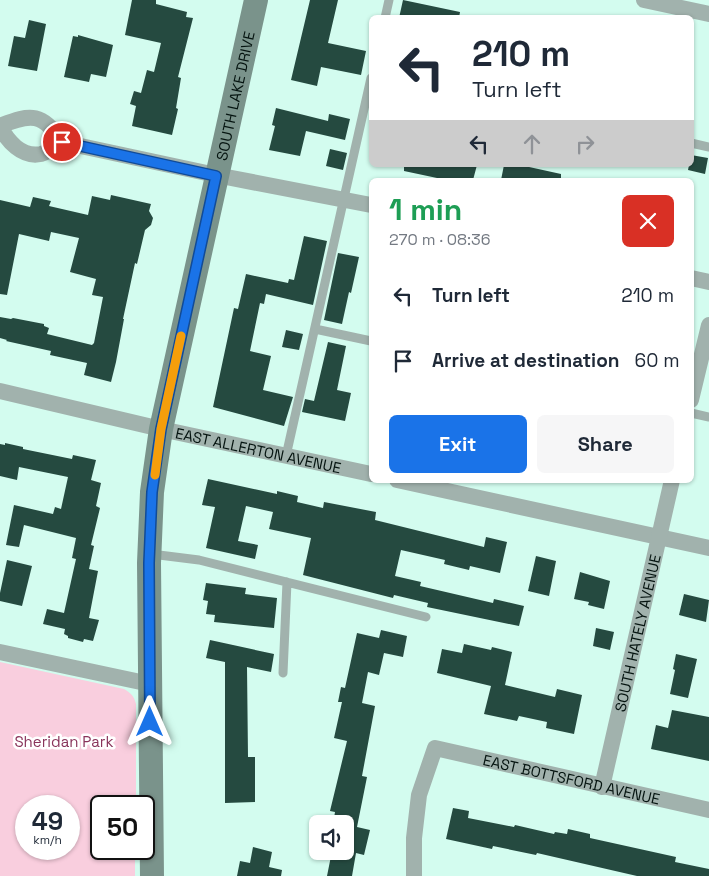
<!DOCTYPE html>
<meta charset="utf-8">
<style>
:root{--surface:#fff;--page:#f6f6f7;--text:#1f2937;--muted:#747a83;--accent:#1a73e8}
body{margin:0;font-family:"Space Grotesk",sans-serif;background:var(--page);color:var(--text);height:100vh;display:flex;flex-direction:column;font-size:19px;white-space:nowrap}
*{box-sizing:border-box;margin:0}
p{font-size:16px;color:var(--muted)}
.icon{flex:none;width:28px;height:28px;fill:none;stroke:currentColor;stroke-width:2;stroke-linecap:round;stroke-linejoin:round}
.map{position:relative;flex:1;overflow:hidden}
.drawer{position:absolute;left:369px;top:178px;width:325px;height:305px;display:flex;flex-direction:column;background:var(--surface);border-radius:8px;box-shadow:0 1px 4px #0004}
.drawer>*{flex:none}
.guide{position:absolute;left:369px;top:15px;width:325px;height:152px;border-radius:8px;box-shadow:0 1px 4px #0004;background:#fff;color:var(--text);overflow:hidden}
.fabs{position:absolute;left:309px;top:815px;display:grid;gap:10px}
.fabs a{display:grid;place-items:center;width:45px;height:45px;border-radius:8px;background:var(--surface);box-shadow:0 1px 4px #0004;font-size:25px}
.speed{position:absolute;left:15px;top:795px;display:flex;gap:10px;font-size:25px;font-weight:700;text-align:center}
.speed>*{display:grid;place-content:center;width:65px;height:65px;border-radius:50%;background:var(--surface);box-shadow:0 1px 4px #0004;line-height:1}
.speed small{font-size:12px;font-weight:400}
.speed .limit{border:2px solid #111;border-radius:8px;background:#fff;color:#111}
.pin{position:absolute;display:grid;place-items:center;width:42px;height:42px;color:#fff;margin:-21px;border:2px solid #fff;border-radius:50%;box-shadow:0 1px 5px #0007}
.me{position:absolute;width:55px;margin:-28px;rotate:0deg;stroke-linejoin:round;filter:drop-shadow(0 0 4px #0008)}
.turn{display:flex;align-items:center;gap:18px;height:105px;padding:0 20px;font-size:22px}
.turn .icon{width:65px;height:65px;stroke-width:2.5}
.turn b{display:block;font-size:35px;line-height:42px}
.lanes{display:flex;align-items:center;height:48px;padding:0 20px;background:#0003;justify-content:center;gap:25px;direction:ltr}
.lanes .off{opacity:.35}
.round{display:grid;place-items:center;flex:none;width:52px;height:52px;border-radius:8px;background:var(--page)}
.summary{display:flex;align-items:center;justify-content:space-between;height:85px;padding:0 20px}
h1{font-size:30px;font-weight:700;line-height:38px;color:#1e9e55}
.action{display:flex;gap:10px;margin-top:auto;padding:10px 20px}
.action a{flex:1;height:58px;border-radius:8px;background:var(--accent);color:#fff;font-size:20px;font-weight:700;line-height:58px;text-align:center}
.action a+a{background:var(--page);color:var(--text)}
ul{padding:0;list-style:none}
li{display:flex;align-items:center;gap:15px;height:65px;padding:0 20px}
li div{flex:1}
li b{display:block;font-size:19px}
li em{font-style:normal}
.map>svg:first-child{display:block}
</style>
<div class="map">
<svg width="709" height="876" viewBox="0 0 709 876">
<rect width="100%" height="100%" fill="#d3fcef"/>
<path fill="#f9cede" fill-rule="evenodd" d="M 0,662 L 124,689 C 131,693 134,696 136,704 L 136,806 L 101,806 L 101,849 L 135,849 L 135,876 L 0,876 ZM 26,806 L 69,806 L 69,849 L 26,849 Z"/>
<path fill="#254a40" d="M 132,0 L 156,0 L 156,4 L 187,12 L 186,17 L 193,18 L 178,77 L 181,78 L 176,108 L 178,109 L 172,135 L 132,126 L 136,106 L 130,104 L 134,91 L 141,93 L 147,70 L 154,72 L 161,43 L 125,35 Z
M 310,0 L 338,0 L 328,43 L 366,51 L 361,75 L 321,67 L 317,86 L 291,80 Z
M 403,0 L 460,12 L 459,18 L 399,18 Z
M 29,20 L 46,24 L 37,71 L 8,66 L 14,36 L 25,38 Z
M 78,35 L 113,45 L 106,77 L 91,74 L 89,82 L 64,77 L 73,36 L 78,37 Z
M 276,108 L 328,121 L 329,114 L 350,119 L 345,140 L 306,131 L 300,156 L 269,150 L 275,126 L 272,125 Z
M 330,149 L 347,153 L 343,170 L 326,166 Z
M 691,155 L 708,158 L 705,174 L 688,170 L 689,165 L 691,165 Z
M 404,165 L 477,165 L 473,180 L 437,180 L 437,178 L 404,171 Z
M 504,165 L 520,165 L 561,174 L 561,180 L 501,180 Z
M 111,195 L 151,204 L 149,211 L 153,218 L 151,225 L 145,230 L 137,264 L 135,263 L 123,319 L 124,319 L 116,362 L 111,382 L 84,375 L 87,363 L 50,355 L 51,351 L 6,341 L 7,340 L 0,338 L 0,317 L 11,319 L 13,318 L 44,324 L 44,326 L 49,328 L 47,334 L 92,345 L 94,343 L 103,297 L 92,295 L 96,279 L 70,272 L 79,238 L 51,232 L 49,241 L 19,234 L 7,295 L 0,294 L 0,200 L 30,207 L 33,197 L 51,201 L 49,206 L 88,215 L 92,196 L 110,200 Z
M 304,236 L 327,241 L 313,305 L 266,294 L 264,304 L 260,303 L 250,351 L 271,356 L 263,390 L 293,397 L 284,426 L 213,407 L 234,308 L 238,309 L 246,274 L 288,283 L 289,279 L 294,280 Z
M 338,253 L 359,257 L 351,293 L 349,292 L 342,324 L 324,320 Z
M 286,330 L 303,334 L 299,350 L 282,347 Z
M 328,342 L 346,346 L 337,390 L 351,393 L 345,421 L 302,412 L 305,399 L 314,401 Z
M 5,443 L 23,447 L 23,449 L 72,459 L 73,455 L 96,460 L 91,480 L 101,483 L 96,506 L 100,508 L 91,545 L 94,546 L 89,569 L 98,571 L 89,618 L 99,620 L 93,641 L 84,639 L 83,642 L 68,638 L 68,636 L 64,634 L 65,629 L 43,624 L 47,609 L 64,613 L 76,559 L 72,558 L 76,538 L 24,525 L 19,547 L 6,545 L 14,505 L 53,514 L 55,507 L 61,509 L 68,477 L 19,467 L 17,480 L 0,476 L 0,444 L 5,445 Z
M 208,479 L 277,494 L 277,491 L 298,496 L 297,502 L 323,508 L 324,502 L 376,512 L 375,520 L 484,547 L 486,537 L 507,542 L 500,573 L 470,566 L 469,570 L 444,564 L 445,560 L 401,550 L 395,576 L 421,582 L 420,586 L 493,603 L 494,599 L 524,606 L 519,626 L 427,607 L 428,603 L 394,595 L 393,598 L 303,575 L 311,538 L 269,529 L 273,512 L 246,506 L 238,541 L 258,545 L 255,559 L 206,548 L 215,507 L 202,505 Z
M 536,556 L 556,561 L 549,596 L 528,591 Z
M 7,560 L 32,566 L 22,606 L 0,601 L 0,593 Z
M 580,572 L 610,581 L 604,609 L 588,605 L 589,602 L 574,599 Z
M 206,583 L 246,588 L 245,594 L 277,598 L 274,628 L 214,622 L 215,615 L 206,614 L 208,601 L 203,600 Z
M 684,594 L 709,600 L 706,622 L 679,615 Z
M 596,628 L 614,632 L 610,650 L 593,646 Z
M 381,630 L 407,636 L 403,657 L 384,653 L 379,675 L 368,672 L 362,703 L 375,706 L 362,776 L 367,777 L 357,827 L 370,830 L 364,855 L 356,853 L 352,876 L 327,876 L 332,851 L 345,851 L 345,824 L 333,824 L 335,812 L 330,811 L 347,741 L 334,738 L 342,702 L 338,702 L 341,687 L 345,688 L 357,633 L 379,638 Z
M 210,640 L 274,654 L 271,672 L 247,667 L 248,757 L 255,757 L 255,802 L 225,803 L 225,662 L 206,658 Z
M 464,644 L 491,650 L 492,647 L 512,652 L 505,685 L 555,697 L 557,689 L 582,695 L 574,734 L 546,728 L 547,722 L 519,716 L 517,721 L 484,714 L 491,686 L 437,673 L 442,649 L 462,653 Z
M 676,654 L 697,659 L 688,698 L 670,694 L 675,670 L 673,669 Z
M 672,710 L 709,717 L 709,761 L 651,749 L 656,725 L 668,728 Z
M 453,808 L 469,811 L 468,818 L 514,827 L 515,825 L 554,834 L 555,832 L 567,834 L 568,829 L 590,834 L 590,838 L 676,857 L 675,862 L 709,869 L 709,876 L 637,876 L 537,853 L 536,855 L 493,846 L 492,849 L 446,839 Z
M 253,847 L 272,852 L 269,867 L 282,870 L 281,876 L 237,876 L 240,861 L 250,863 Z"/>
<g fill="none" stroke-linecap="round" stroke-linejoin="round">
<path stroke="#a1b2ad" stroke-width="9" d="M 385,18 L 389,0
M 691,143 L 709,147
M 315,329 L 371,341
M 691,413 L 709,417
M 286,456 L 371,78
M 151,554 L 199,560 L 426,617
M 283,673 L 287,582"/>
<g stroke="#a1b2ad" stroke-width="16">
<path d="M 644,0 L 709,14"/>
<path d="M 62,142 C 56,146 49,152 41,154 C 22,158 7,141 0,126 C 31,113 43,113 62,142 L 216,175 L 371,205"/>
<path d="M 691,278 L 709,282"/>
<path id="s1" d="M 0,391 L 161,429 L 371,474"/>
<path d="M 691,400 L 709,325"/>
<path d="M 397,480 L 709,548"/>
<path d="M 0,652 L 150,684"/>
<path id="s2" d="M 602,787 L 672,480"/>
<path id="s3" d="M 414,876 L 414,838 L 419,795 L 435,748 L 709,810"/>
</g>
<path stroke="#7a938b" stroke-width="24" id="s4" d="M 152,876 L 149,563 L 152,492 L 161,429 L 256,0"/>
</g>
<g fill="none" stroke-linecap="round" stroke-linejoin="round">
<defs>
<path id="route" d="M 62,142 L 216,176 L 161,429 L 152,492 L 149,563 L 150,722"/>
</defs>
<use href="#route" stroke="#114b97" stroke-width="12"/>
<use href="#route" stroke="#1a73e8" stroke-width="9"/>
<path stroke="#f59e0b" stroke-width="9" d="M 155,475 L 161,429 L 181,336"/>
</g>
<g text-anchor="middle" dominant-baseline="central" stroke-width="5" stroke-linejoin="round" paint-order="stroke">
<g font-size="15" fill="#051410" stroke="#fff">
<text stroke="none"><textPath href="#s4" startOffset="789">SOUTH LAKE DRIVE</textPath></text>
<text stroke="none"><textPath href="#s1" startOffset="265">EAST ALLERTON AVENUE</textPath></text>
<text stroke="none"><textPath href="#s2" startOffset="158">SOUTH HATELY AVENUE</textPath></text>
<text stroke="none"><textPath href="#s3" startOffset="271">EAST BOTTSFORD AVENUE</textPath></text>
</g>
<g font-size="15" fill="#89345b" stroke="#fff">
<text x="64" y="741">Sheridan Park</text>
</g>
</g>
</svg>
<div class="fabs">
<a><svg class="icon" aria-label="sound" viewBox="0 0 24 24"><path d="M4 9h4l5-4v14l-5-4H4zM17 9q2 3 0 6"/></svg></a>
</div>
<div class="speed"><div>49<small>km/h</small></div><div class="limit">50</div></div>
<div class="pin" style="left:62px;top:142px;background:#d93025"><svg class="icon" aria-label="arrive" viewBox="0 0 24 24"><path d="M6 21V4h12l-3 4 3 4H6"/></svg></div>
<svg class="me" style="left:150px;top:722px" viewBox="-20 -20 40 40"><path d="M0-17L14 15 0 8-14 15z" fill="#1a73e8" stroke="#fff" stroke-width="4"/></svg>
<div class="guide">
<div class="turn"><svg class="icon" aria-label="left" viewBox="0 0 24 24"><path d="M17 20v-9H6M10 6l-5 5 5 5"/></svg><div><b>210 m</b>Turn left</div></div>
<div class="lanes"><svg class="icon" aria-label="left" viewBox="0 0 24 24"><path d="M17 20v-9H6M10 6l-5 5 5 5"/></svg><svg class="icon off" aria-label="ahead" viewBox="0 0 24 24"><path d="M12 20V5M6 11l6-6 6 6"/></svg><svg class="icon off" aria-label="right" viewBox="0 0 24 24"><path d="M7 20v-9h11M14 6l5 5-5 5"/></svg></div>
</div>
<section class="drawer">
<div class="summary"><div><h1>1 min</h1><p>270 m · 08:36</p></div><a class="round" style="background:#d93025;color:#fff"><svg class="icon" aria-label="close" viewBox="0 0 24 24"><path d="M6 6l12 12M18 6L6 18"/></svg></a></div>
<ul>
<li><svg class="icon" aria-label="left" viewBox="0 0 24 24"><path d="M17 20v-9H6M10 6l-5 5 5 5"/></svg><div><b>Turn left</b></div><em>210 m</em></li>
<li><svg class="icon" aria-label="arrive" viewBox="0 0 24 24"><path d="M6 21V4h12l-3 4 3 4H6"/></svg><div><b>Arrive at destination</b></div><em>60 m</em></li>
</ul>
<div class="action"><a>Exit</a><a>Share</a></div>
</section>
</div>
